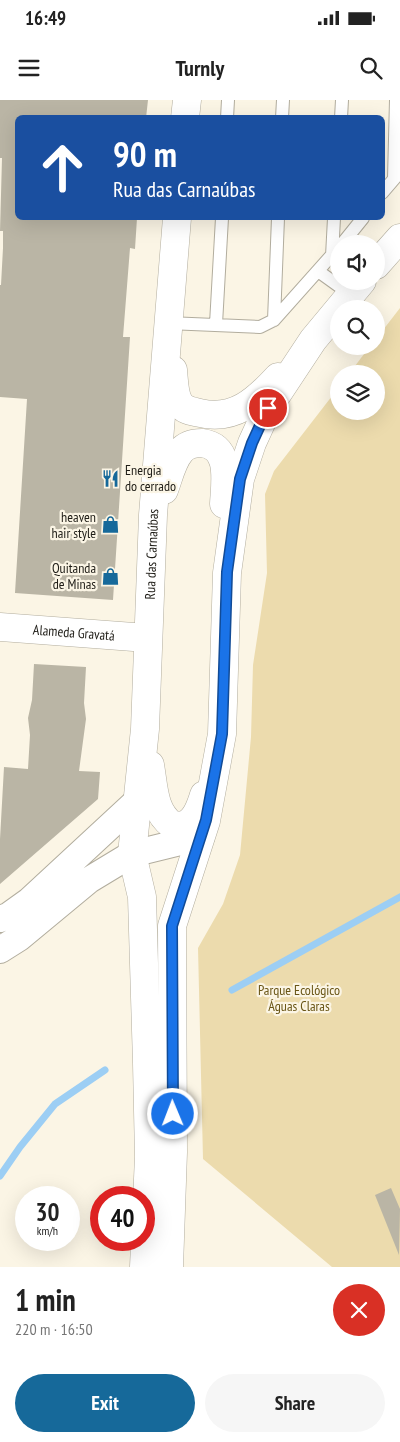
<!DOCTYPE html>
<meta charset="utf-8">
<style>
:root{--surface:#fff;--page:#f6f6f6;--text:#222;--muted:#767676;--accent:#16699a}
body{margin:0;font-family:"PT Sans Narrow",sans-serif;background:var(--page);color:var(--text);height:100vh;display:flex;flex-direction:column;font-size:19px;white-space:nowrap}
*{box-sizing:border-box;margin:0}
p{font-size:16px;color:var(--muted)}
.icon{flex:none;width:28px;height:28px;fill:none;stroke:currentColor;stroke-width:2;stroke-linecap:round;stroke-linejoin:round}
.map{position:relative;height:1167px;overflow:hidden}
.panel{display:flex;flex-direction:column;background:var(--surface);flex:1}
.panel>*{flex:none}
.banner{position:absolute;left:15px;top:15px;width:370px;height:105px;border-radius:8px;box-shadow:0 5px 20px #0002;background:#1a4fa0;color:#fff;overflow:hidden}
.controls{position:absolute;left:330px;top:135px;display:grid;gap:10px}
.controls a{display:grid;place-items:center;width:55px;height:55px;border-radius:50%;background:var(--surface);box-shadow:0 5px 20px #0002;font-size:25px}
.speed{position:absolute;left:15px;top:1086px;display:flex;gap:10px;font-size:25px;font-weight:700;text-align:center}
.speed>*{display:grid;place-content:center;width:65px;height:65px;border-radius:50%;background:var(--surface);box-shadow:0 5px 20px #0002;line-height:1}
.speed small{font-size:12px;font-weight:400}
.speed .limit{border:8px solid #d22;background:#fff;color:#111}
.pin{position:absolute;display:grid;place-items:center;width:42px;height:42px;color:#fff;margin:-21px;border:2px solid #fff;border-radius:50%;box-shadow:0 1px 5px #0007}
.me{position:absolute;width:55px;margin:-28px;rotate:359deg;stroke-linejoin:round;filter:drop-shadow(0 0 4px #0008)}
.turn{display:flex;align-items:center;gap:18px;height:105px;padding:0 15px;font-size:22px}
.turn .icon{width:65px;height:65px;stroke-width:2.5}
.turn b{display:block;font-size:35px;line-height:42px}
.round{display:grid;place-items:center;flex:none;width:52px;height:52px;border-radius:26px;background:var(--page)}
.summary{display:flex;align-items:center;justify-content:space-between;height:85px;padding:0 15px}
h1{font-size:30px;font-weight:700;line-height:38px}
.button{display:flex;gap:10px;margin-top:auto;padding:10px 15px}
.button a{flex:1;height:58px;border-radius:30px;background:var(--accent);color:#fff;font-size:20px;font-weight:700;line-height:58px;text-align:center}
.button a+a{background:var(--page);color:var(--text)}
.status{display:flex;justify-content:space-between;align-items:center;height:35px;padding:0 25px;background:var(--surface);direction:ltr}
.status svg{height:14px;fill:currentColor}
header{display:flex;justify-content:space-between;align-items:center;height:65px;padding:0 15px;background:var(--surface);font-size:22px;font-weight:700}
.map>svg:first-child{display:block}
</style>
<div class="status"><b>16:49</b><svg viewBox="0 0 49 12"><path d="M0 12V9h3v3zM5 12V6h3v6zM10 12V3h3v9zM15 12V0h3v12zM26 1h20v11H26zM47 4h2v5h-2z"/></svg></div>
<header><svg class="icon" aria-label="menu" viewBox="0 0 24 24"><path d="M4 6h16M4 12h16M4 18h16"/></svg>Turnly<svg class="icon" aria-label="search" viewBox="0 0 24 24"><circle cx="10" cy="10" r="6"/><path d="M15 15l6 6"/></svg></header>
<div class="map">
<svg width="400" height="1167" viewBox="0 0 400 1167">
<rect width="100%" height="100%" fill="#fbf5e5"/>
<path fill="#ecdbad" d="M 400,208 L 400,1167 L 332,1167 L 203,1059 L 198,848 L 223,804 L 240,755 L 251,637 L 253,565 L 267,473 L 265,394 L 274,371 L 339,287 L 339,311 L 376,311 L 376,274 L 349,274 L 370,246 L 376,246 L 376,239 Z"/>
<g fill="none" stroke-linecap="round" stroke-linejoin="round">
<path stroke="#9ccef4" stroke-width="7" d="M 232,890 L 400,797
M 0,1076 L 20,1047 L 55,1004 L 105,970"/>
</g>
<path fill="#bab5a5" d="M 0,0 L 148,0 L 146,18 L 18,18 L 18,118 L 137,118 L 135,149 L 130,148 L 123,237 L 130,237 L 113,500 L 15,493 L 27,299 L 0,297 L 0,185 L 1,185 L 3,148 L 3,131 L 0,131 L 2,58 L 0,58 Z
M 34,564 L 86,567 L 84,603 L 86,619 L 79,671 L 100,672 L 98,699 L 0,784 L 0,739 L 4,667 L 28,669 L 30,635 L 28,618 L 32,600 Z
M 391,1088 L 400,1109 L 399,1155 L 375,1095 Z"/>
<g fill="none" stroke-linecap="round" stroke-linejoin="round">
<defs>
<path id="lane" d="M 227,18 L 228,0
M 282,18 L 283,0
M 341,18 L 342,0
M 394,78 L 396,0
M 382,93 L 400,72
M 342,144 L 363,118
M 332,156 L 334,118
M 318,171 L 350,194
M 274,220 L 278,118
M 168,223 L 260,227 L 274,220 L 339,147
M 216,224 L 222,118"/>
<path id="street" d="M 0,819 L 8,816 L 29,801 L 137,701
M 0,850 L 19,838 L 89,780 L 132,754 L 201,737"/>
<g id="secondary">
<path d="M 185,18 L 187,0"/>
<path d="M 376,165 L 400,138"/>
<path d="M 173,270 C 174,280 174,296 180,304 C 185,311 192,311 200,313 C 234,321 256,301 278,277"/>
<path d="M 164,390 C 169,377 172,361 181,351 C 186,345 194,343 202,343 C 232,347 225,382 224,404"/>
<path id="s1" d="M 0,527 L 147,538"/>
<path d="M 150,665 C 154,687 153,711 172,725 C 176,725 181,726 184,725 C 196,721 201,705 204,695"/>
<path id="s2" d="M 144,1167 L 149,1057 L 147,963 L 142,797 L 132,754 L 145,629 L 153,415 L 177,118"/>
<path d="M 169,1167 L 173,1052 L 172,826 L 206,721 L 222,634 L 227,473 L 240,379 L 252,343 L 268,308 L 313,240 L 362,181"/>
</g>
</defs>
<use href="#lane" stroke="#b2ad9e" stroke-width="14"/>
<use href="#street" stroke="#b2ad9e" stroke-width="28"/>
<use href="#secondary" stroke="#b2ad9e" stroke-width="29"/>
<use href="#lane" stroke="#fff" stroke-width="12"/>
<use href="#street" stroke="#fff" stroke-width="26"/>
<use href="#secondary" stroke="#fff" stroke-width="28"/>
</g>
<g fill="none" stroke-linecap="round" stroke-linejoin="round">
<defs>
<path id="route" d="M 173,1014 L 172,826 L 206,720 L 222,634 L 227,472 L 240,379 L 252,343 L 268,308"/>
</defs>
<use href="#route" stroke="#114b97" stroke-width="12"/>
<use href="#route" stroke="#1a73e8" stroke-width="9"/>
</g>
<defs>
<symbol id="restaurant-bare" viewBox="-9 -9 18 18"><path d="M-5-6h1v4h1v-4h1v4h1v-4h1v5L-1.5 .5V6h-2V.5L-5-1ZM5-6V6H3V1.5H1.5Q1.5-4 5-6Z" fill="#16699a" stroke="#fbf5e5" stroke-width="2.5" paint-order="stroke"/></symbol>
<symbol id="shop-bare" viewBox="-9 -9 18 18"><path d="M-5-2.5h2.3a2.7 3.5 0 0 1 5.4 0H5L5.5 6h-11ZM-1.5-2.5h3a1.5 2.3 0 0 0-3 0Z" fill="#16699a" stroke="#fbf5e5" stroke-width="2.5" paint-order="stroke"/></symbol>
</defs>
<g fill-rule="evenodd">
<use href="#restaurant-bare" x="98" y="366" width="25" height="25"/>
<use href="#shop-bare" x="98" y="412" width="25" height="25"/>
<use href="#shop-bare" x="98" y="464" width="25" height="25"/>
</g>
<g text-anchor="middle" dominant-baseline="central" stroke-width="4.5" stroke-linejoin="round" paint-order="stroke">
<g font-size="14" fill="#1e1c16" stroke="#fbf5e5" text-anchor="end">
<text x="125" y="370" text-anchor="start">Energia<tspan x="125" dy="16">do cerrado</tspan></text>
<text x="96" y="417">heaven<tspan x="96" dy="16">hair style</tspan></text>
<text x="96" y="468">Quitanda<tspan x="96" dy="16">de Minas</tspan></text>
</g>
<g font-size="14" fill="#1e1c16" stroke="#fbf5e5">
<text stroke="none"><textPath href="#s2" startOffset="715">Rua das Carnaúbas</textPath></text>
<text stroke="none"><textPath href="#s1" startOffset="74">Alameda Gravatá</textPath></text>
</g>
<g font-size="14" fill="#695515" stroke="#fbf5e5">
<text x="299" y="890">Parque Ecológico<tspan x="299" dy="16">Águas Claras</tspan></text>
</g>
</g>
</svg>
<div class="controls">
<a><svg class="icon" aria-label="sound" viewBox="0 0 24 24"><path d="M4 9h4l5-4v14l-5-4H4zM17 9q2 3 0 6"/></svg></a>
<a><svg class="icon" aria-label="search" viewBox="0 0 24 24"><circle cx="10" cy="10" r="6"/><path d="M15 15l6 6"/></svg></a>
<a><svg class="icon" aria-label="layers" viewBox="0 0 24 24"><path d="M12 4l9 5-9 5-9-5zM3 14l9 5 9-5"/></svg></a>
</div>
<div class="speed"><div>30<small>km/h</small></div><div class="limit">40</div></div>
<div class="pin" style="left:268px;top:308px;background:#d93025"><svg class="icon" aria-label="arrive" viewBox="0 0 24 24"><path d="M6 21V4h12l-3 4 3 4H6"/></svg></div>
<svg class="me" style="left:173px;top:1014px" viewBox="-20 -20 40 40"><circle r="17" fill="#1a73e8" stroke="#fff" stroke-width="3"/><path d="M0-11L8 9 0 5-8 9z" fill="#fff"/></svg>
<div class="banner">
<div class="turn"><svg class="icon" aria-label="ahead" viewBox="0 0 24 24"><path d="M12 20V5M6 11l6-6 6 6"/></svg><div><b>90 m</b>Rua das Carnaúbas</div></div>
</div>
</div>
<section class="panel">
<div class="summary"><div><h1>1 min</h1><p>220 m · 16:50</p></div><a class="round" style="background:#d93025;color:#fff"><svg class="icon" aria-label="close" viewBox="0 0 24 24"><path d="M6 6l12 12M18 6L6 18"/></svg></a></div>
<div class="button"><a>Exit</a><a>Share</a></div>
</section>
